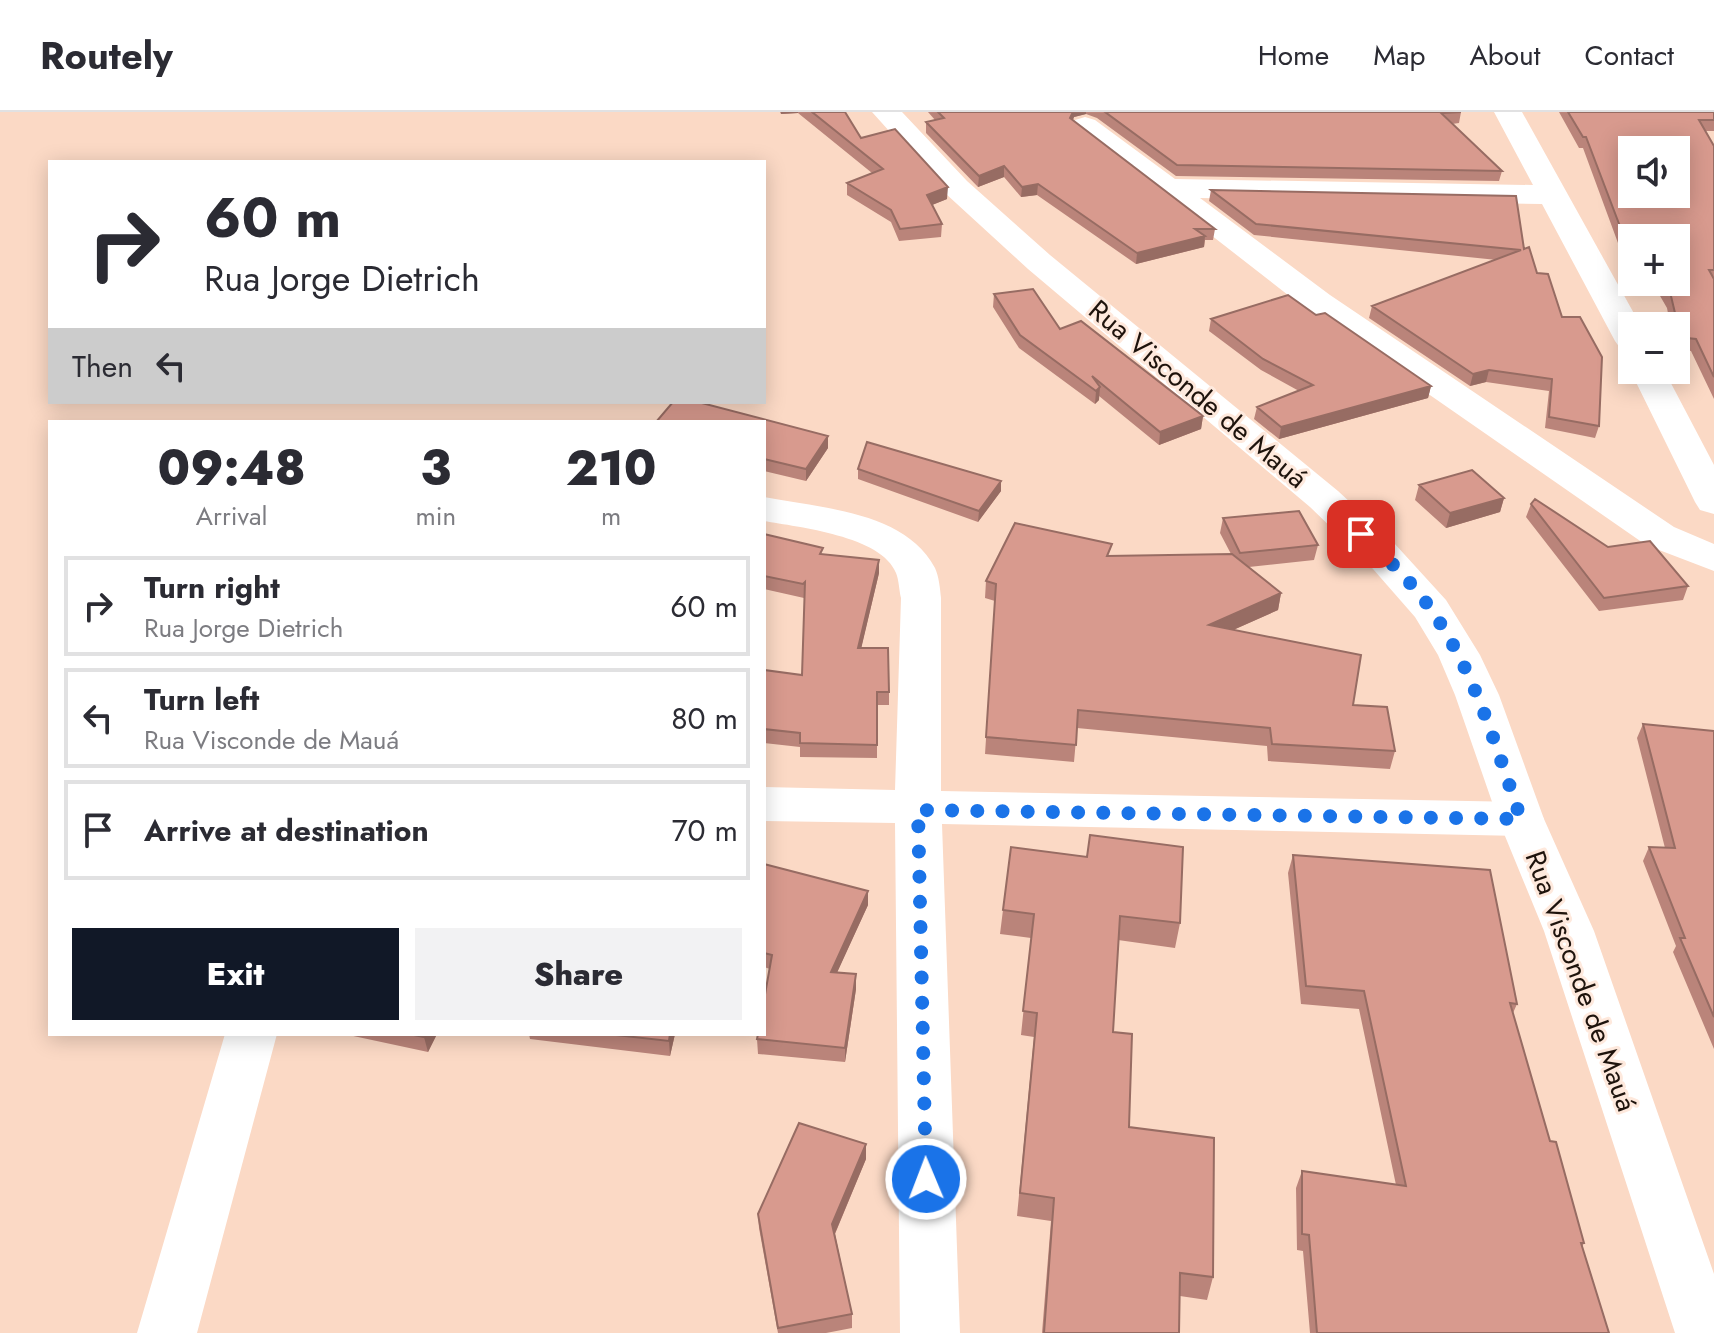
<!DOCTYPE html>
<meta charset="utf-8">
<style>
:root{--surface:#fff;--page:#f2f2f3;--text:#2b2b33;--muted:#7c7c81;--line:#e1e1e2;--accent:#111827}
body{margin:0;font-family:Jost,sans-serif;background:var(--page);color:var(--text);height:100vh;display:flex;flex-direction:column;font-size:30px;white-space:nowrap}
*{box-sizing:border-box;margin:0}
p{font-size:26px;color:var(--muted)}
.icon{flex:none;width:44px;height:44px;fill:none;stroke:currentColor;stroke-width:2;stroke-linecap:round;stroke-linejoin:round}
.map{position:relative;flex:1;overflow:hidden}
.details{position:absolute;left:48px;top:308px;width:718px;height:616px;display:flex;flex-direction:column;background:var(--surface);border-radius:0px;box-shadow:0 4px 20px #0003}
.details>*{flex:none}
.banner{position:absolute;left:48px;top:48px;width:718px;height:244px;border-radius:0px;box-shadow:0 4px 20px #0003;background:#fff;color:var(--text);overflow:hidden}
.tools{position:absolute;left:1618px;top:24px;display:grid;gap:16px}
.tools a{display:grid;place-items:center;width:72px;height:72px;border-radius:0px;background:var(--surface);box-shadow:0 4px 20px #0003;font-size:40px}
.pin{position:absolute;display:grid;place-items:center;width:68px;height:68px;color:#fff;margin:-34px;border-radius:16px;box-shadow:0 4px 12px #0006}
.me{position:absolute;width:88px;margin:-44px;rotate:359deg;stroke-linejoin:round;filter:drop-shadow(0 0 6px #0008)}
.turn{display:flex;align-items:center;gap:28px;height:168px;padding:0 24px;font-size:36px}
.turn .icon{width:104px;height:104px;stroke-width:2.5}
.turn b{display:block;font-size:56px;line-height:68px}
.then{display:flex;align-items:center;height:76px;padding:0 24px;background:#0003;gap:16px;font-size:30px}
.eta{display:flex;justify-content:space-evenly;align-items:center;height:136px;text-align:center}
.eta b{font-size:48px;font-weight:800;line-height:56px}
.button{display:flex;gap:16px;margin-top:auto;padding:16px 24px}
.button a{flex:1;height:92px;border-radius:0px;background:var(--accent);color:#fff;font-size:32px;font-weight:800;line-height:92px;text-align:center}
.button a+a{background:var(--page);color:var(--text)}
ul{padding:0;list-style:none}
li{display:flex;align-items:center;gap:24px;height:100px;margin:0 16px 12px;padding:0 8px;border:4px solid var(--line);border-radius:0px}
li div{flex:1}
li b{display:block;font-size:30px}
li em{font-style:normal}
header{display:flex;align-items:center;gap:48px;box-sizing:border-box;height:112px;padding:0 40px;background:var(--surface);border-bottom:2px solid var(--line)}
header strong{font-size:38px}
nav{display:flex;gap:44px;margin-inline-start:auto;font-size:28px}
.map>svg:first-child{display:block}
</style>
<header>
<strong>Routely</strong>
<nav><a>Home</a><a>Map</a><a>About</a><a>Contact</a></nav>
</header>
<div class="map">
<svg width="1714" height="1221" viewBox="0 0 1714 1221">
<rect width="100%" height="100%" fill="#fbd9c5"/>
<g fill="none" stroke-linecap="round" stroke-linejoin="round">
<path fill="#fff" fill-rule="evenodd" d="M 1494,0 L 1522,0 L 1641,214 L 1632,214 L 1632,239 L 1620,236 L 1615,229 L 1542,92 L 1200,86 L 1330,183 L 1674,415 L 1714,432 L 1714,459 L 1646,433 L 1306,197 L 1071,14 L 1075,8 L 1085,5 L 1095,8 L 1175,67 L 1533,73 Z
M 1632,254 L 1632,258 L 1664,258 L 1714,353 L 1714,402 L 1700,398 L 1695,390 L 1630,258 Z
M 764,385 C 820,396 905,399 935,456 C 939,465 940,476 941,486 L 941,679 L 1521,690 L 1537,695 L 1544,707 L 1537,719 L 1521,724 L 942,712 L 960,1221 L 900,1221 L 895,711 L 764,709 L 764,675 L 895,678 L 901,486 C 899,478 899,468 896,461 C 882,424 798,415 764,409 Z
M 225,922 L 277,922 L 197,1221 L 137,1221 Z"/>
<path fill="#fff" fill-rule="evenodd" d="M 872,0 L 902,0 L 967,69 L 1050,143 L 1338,379 L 1394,431 L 1446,488 L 1480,543 L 1499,583 L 1544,707 L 1594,819 L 1714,1162 L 1714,1221 L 1675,1221 L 1544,819 L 1498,707 L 1455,583 L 1438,543 L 1415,505 L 1366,449 L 1310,395 L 1028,157 L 945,81 Z"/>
</g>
<path fill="#ba847a" d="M 780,0 L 845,0 L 861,26 L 947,87 L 932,93 L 942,112 L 941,125 L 899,129 L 891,110 L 847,83 L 847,71 L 872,61 L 798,1 L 781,2 Z
M 928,0 L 1461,0 L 1459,11 L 1452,12 L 1502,59 L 1499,69 L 1176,64 L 1097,6 L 1086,2 L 1074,5 L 1073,8 L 1215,117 L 1213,128 L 1205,128 L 1204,135 L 1136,152 L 1037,83 L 1021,85 L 1004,65 L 978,75 L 926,21 L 926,10 L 935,8 Z
M 1559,0 L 1714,0 L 1714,19 L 1705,19 L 1714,35 L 1714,287 L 1691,239 L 1683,238 L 1680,213 L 1670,212 L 1667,196 L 1652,170 L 1676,170 L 1632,126 L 1632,150 L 1625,150 L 1583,36 L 1579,36 Z
M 1211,78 L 1524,137 L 1562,205 L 1599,314 L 1595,326 L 1545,316 L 1549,279 L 1486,270 L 1470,274 L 1369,206 L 1372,194 L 1497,148 L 1254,123 L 1209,89 Z
M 994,182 L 1060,217 L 1203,304 L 1201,317 L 1159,333 L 1099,284 L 1099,288 L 1095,292 L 1019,236 L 993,195 Z
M 1316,203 L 1431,274 L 1428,286 L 1279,327 L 1254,307 L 1257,295 L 1299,279 L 1261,258 L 1209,219 L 1211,207 Z
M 764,310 L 828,324 L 828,336 L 806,369 L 764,359 Z
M 858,357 L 1001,379 L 978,410 L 858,367 Z
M 1419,373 L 1504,386 L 1500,400 L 1446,416 L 1415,388 Z
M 1531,392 L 1608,435 L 1688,474 L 1683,488 L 1599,499 L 1526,405 Z
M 1223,406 L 1318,433 L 1314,448 L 1249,455 L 1281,481 L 1278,498 L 1233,518 L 1353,593 L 1395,639 L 1390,657 L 1268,649 L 1267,634 L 1077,616 L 1074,650 L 985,642 L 995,489 L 985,486 L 986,469 L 1111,444 L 1231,442 L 1220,421 Z
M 764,422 L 879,461 L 861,536 L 889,580 L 889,593 L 877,593 L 877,646 L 800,645 L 800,635 L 764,631 L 764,558 L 802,563 L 805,485 L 804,486 L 764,477 Z
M 1643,612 L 1714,619 L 1714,937 L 1673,840 L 1676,834 L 1643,749 L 1649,735 L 1665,736 L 1637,626 Z
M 1090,723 L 1180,811 L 1175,836 L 1118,828 L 1113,920 L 1129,1015 L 1213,1165 L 1207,1188 L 1180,1184 L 1179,1221 L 1042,1221 L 1051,1109 L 1017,1104 L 1034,925 L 1021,923 L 1031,826 L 1000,822 L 1003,798 L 1087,745 Z
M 1293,743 L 1517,892 L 1513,901 L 1550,1029 L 1584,1131 L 1582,1135 L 1609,1221 L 1310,1221 L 1303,1139 L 1297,1138 L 1296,1076 L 1302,1059 L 1396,1073 L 1359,897 L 1301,892 L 1288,761 Z
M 764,752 L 868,793 L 837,860 L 856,877 L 845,950 L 758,942 L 757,927 L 770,857 L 764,855 Z
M 344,922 L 437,922 L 428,940 Z
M 529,922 L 675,922 L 670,944 L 530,927 Z
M 866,1032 L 866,1047 L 835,1122 L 852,1202 L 852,1216 L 826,1221 L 778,1221 L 759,1116 L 758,1102 Z"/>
<path fill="#976c63" d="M 781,0 L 798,0 L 798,1 L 781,2 Z
M 1073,0 L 1086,0 L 1086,2 L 1074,5 L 1069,16 L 1070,6 Z
M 1004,54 L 1004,65 L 978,75 L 979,64 Z
M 1038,72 L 1037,83 L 1021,85 L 1022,75 Z
M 948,75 L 947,87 L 927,95 L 927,83 Z
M 1205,124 L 1204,135 L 1136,152 L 1137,141 Z
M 1489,258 L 1486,270 L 1470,274 L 1473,262 Z
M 1431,274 L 1428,286 L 1279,327 L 1281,315 Z
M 1100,275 L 1099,288 L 1095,292 L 1096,279 Z
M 1203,304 L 1201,317 L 1159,333 L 1160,320 Z
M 828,324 L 828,336 L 806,369 L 806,357 Z
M 1001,369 L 1001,379 L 978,410 L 979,399 Z
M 1504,386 L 1500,400 L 1446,416 L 1450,401 Z
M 879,448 L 879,461 L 858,550 L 858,536 Z
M 1281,481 L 1278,498 L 1206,530 L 1209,513 Z
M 868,779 L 868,793 L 831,874 L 831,860 Z
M 856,862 L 856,877 L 845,950 L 845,936 Z
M 425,922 L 437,922 L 428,940 L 424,925 Z
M 670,922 L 675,922 L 670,944 L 669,929 Z
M 866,1032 L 866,1047 L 833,1126 L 832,1112 Z"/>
<path fill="#d89a8e" stroke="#976c63" stroke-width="2" fill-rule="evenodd" d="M 812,0 L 845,0 L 861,26 L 895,17 L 948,75 L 927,83 L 942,112 L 900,117 L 891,98 L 847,71 L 883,57 Z
M 938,0 L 1073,0 L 1070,6 L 1215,117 L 1195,117 L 1205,124 L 1137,141 L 1038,72 L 1022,75 L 1004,54 L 979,64 L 926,10 L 944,6 Z
M 1105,0 L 1461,0 L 1441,1 L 1502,59 L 1177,53 Z
M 1568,0 L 1714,0 L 1714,8 L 1699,8 L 1714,34 L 1714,158 L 1709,158 L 1714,167 L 1714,265 L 1696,227 L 1687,226 L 1685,202 L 1675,201 L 1671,184 L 1663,170 L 1676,170 L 1676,126 L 1632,126 L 1632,138 L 1629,138 L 1586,25 L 1583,25 ZM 1632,38 L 1676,38 L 1676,82 L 1632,82 Z
M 1211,78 L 1516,84 L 1524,137 L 1529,135 L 1537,161 L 1548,162 L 1562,205 L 1580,205 L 1602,245 L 1599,314 L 1549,305 L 1552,267 L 1489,258 L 1473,262 L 1372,194 L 1521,138 L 1256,112 Z
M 1033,177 L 1060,217 L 1081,209 L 1203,304 L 1160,320 L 1092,264 L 1100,275 L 1096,279 L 1020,223 L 994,182 Z
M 1288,183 L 1316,203 L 1325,201 L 1431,274 L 1281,315 L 1257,295 L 1313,273 L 1263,247 L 1211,207 Z
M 673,290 L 698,290 L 828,324 L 806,357 L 764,347 L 764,310 L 656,310 Z
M 867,330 L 1001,369 L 979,399 L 858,357 Z
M 1472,358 L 1504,386 L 1450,401 L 1419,373 Z
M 1535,387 L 1608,435 L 1650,429 L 1688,474 L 1604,486 L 1531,392 Z
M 1299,399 L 1318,433 L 1240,441 L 1223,406 Z
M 1015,411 L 1112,432 L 1107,444 L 1232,442 L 1281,481 L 1209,513 L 1361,543 L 1353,593 L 1387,595 L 1395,639 L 1272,632 L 1270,616 L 1078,598 L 1076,633 L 986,625 L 996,472 L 986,469 Z
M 764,422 L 823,436 L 820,442 L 879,448 L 858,536 L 888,536 L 889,580 L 877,580 L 877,633 L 800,631 L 800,621 L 764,617 L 764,558 L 802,563 L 805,470 L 803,472 L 764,464 Z
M 1643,612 L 1714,619 L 1714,905 L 1680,826 L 1685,826 L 1649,735 L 1675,736 Z
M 1090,723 L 1183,735 L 1180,811 L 1120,804 L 1113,920 L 1132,922 L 1129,1015 L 1214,1026 L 1213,1165 L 1180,1161 L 1179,1221 L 1044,1221 L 1054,1086 L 1020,1081 L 1037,901 L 1023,899 L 1034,802 L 1003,798 L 1011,735 L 1087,745 Z
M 1293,743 L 1490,758 L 1517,892 L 1510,891 L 1550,1029 L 1556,1030 L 1584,1131 L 1581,1131 L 1609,1221 L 1317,1221 L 1309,1123 L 1302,1122 L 1302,1059 L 1406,1074 L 1364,879 L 1306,874 Z
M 764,752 L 868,779 L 831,860 L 856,862 L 845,936 L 757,927 L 758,922 L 764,922 L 764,888 L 772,843 L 764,841 Z
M 409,922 L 425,922 L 424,925 Z
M 607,922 L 670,922 L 669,929 Z
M 799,1011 L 866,1032 L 832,1112 L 852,1202 L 778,1216 L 758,1102 Z"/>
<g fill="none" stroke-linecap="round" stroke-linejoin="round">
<path stroke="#1a73e8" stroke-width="14" stroke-dasharray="0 25.2" d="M 926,1067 L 918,698 L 1521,707 C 1496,636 1476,562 1432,499 C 1413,471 1386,445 1361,422"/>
</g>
<g text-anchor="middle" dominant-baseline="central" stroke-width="6" stroke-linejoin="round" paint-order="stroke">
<g font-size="28" fill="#1e130c" stroke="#fee9dd">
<text transform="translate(1198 282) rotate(40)">Rua Visconde de Mauá</text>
<text transform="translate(1581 869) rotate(70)">Rua Visconde de Mauá</text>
</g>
</g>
</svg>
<div class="tools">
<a><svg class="icon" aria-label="sound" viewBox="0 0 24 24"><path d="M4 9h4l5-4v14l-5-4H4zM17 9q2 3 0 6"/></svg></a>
<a>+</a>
<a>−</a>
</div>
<div class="pin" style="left:1361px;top:422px;background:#d93025"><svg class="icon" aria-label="arrive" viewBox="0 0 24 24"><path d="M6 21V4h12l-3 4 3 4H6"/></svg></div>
<svg class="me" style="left:926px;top:1067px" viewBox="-20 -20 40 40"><circle r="17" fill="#1a73e8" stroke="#fff" stroke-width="3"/><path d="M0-11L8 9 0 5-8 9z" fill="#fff"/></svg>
<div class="banner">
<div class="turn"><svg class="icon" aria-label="right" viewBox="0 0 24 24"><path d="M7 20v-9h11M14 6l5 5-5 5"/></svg><div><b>60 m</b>Rua Jorge Dietrich</div></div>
<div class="then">Then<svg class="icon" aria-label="left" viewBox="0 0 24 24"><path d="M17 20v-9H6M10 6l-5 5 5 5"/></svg></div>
</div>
<section class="details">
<div class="eta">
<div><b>09:48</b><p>Arrival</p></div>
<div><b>3</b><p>min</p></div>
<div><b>210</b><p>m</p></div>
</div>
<ul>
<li><svg class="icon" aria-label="right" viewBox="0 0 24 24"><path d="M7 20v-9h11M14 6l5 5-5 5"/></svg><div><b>Turn right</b><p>Rua Jorge Dietrich</p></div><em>60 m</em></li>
<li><svg class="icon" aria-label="left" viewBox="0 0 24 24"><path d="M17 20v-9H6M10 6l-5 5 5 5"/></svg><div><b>Turn left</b><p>Rua Visconde de Mauá</p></div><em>80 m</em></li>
<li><svg class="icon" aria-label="arrive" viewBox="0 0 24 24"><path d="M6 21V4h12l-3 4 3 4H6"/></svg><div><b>Arrive at destination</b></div><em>70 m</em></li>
</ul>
<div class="button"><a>Exit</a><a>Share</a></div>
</section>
</div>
